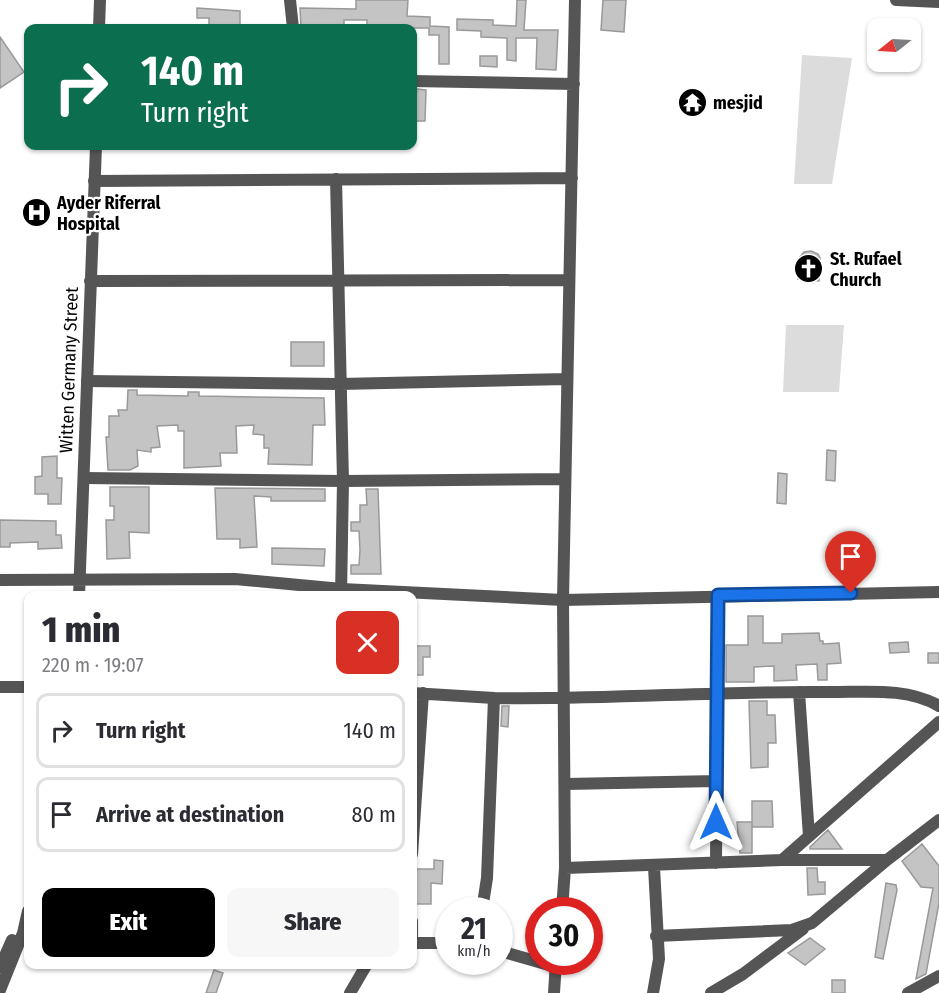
<!DOCTYPE html>
<meta charset="utf-8">
<style>
:root{--surface:#fff;--page:#f7f7f7;--text:#2b2b33;--muted:#7c7c81;--line:#e1e1e2;--accent:#000}
body{margin:0;font-family:"Fira Sans Condensed",sans-serif;background:var(--page);color:var(--text);height:100vh;display:flex;flex-direction:column;font-size:22px;white-space:nowrap}
*{box-sizing:border-box;margin:0}
p{font-size:20px;color:var(--muted)}
.icon{flex:none;width:33px;height:33px;fill:none;stroke:currentColor;stroke-width:2;stroke-linecap:round;stroke-linejoin:round}
.map{position:relative;flex:1;overflow:hidden}
.details{position:absolute;left:24px;top:591px;width:393px;height:378px;display:flex;flex-direction:column;background:var(--surface);border-radius:12px;box-shadow:0 2px 4px #0004}
.details>*{flex:none}
.banner{position:absolute;left:24px;top:24px;width:393px;height:126px;border-radius:12px;box-shadow:0 2px 4px #0004;background:#0b6e4f;color:#fff;overflow:hidden}
.needle{width:39px;rotate:252deg}
.buttons{position:absolute;left:867px;top:18px;display:grid;gap:12px}
.buttons a{display:grid;place-items:center;width:54px;height:54px;border-radius:12px;background:var(--surface);box-shadow:0 2px 4px #0004;font-size:30px}
.speed{position:absolute;left:435px;top:897px;display:flex;gap:12px;font-size:30px;font-weight:700;text-align:center}
.speed>*{display:grid;place-content:center;width:78px;height:78px;border-radius:50%;background:var(--surface);box-shadow:0 2px 4px #0004;line-height:1}
.speed small{font-size:15px;font-weight:400}
.speed .limit{border:9px solid #d22;background:#fff;color:#111}
.pin{position:absolute;display:grid;place-items:center;width:51px;height:51px;color:#fff;margin:-62px -26px;border-radius:50% 50% 50% 0;rotate:-45deg;box-shadow:0 0 6px #0007}
.pin .icon{rotate:45deg}
.me{position:absolute;width:66px;margin:-33px;rotate:0deg;stroke-linejoin:round;filter:drop-shadow(0 0 4px #0008)}
.turn{display:flex;align-items:center;gap:21px;height:126px;padding:0 18px;font-size:27px}
.turn .icon{width:78px;height:78px;stroke-width:2.5}
.turn b{display:block;font-size:42px;line-height:51px}
.round{display:grid;place-items:center;flex:none;width:63px;height:63px;border-radius:12px;background:var(--page)}
.summary{display:flex;align-items:center;justify-content:space-between;height:102px;padding:0 18px}
h1{font-size:36px;font-weight:800;line-height:45px}
.primary-button{display:flex;gap:12px;margin-top:auto;padding:12px 18px}
.primary-button a{flex:1;height:69px;border-radius:12px;background:var(--accent);color:#fff;font-size:24px;font-weight:800;line-height:69px;text-align:center}
.primary-button a+a{background:var(--page);color:var(--text)}
ul{padding:0;list-style:none}
li{display:flex;align-items:center;gap:18px;height:75px;margin:0 12px 9px;padding:0 6px;border:3px solid var(--line);border-radius:12px}
li div{flex:1}
li b{display:block;font-size:22px}
li em{font-style:normal}
.map>svg:first-child{display:block}
</style>
<div class="map">
<svg width="939" height="993" viewBox="0 0 939 993">
<rect width="100%" height="100%" fill="#fff"/>
<path fill="#dcdcdc" d="M 802,55 L 852,58 L 832,184 L 794,184 Z
M 786,325 L 844,325 L 839,392 L 783,392 Z"/>
<path fill="#c4c4c4" stroke="#999" stroke-width="1.5" d="M 356,0 L 408,0 L 407,16 L 430,17 L 430,26 L 449,27 L 449,64 L 439,64 L 439,35 L 429,35 L 429,28 L 367,28 L 367,20 L 344,20 L 344,28 L 301,28 L 300,8 L 356,9 Z
M 517,0 L 526,0 L 524,30 L 558,30 L 556,70 L 536,69 L 537,38 L 516,38 L 516,61 L 507,60 L 507,38 L 481,37 L 481,31 L 457,30 L 457,19 L 493,20 L 493,25 L 516,26 Z
M 603,0 L 626,0 L 624,32 L 601,30 Z
M 197,8 L 240,11 L 240,28 L 209,28 L 209,18 L 197,18 Z
M 0,37 L 24,72 L 0,88 Z
M 480,56 L 497,56 L 497,67 L 480,66 Z
M 417,89 L 426,90 L 425,121 L 412,121 Z
M 811,251 L 818,254 L 820,258 L 819,281 L 798,279 L 800,257 L 804,252 Z
M 291,342 L 324,342 L 324,366 L 291,366 Z
M 128,390 L 137,390 L 137,395 L 188,396 L 188,392 L 199,392 L 199,396 L 324,398 L 325,425 L 313,425 L 312,465 L 268,464 L 269,448 L 264,448 L 264,435 L 253,434 L 254,425 L 236,426 L 237,453 L 220,453 L 221,466 L 184,468 L 184,431 L 178,431 L 178,425 L 157,426 L 160,447 L 151,448 L 151,452 L 137,450 L 138,466 L 130,470 L 108,470 L 106,437 L 109,437 L 109,416 L 119,416 L 118,410 L 127,410 Z
M 827,450 L 836,451 L 835,481 L 826,480 Z
M 57,456 L 57,478 L 62,478 L 61,504 L 48,504 L 48,494 L 35,494 L 35,477 L 42,476 L 42,457 Z
M 778,473 L 787,474 L 786,504 L 777,503 Z
M 110,487 L 149,487 L 149,533 L 129,532 L 130,558 L 107,559 L 106,520 L 114,520 L 114,506 L 110,506 Z
M 215,488 L 325,489 L 325,501 L 271,501 L 271,497 L 254,496 L 257,547 L 240,548 L 240,539 L 217,539 Z
M 366,489 L 378,489 L 381,574 L 351,574 L 351,565 L 359,565 L 360,550 L 359,531 L 351,531 L 351,522 L 360,522 L 360,505 L 367,505 Z
M 0,520 L 56,521 L 56,535 L 61,535 L 62,548 L 38,549 L 38,542 L 10,543 L 10,547 L 0,547 Z
M 272,548 L 325,549 L 324,566 L 272,564 Z
M 748,616 L 763,616 L 763,643 L 782,643 L 782,634 L 819,633 L 820,641 L 823,641 L 823,644 L 839,643 L 841,663 L 827,664 L 827,680 L 818,680 L 817,664 L 796,665 L 797,680 L 774,681 L 774,666 L 754,667 L 754,682 L 726,682 L 726,645 L 748,645 Z
M 908,642 L 909,652 L 890,653 L 889,643 Z
M 412,646 L 430,646 L 430,657 L 423,657 L 423,675 L 412,675 Z
M 928,653 L 939,653 L 939,663 L 928,663 Z
M 749,701 L 767,701 L 767,715 L 775,715 L 776,743 L 768,743 L 768,767 L 751,768 Z
M 502,706 L 509,706 L 508,727 L 501,726 Z
M 752,801 L 772,801 L 773,827 L 752,827 Z
M 737,822 L 752,822 L 752,853 L 740,853 Z
M 828,830 L 842,849 L 810,849 L 810,847 Z
M 922,844 L 939,866 L 939,903 L 926,974 L 916,979 L 933,888 L 921,887 L 902,861 Z
M 434,860 L 443,861 L 442,884 L 431,883 L 431,904 L 414,904 L 415,869 L 434,869 Z
M 807,868 L 817,868 L 818,882 L 825,882 L 825,894 L 808,895 Z
M 886,883 L 896,885 L 897,890 L 883,959 L 875,957 Z
M 810,938 L 825,949 L 805,965 L 788,953 Z
M 214,970 L 223,973 L 216,993 L 206,993 Z
M 832,980 L 845,980 L 845,993 L 832,993 Z"/>
<g fill="none" stroke-linecap="round" stroke-linejoin="round">
<path stroke="#555" stroke-width="12" d="M 290,0 L 293,28
M 412,81 L 574,84
M 336,179 L 343,481 L 341,596
M 94,181 L 572,178
M 90,281 L 569,280
M 87,381 L 340,384 L 567,379
M 85,478 L 343,481 L 565,479
M 0,687 L 28,687
M 799,692 L 809,836
M 412,693 L 494,698
M 566,784 L 717,781
M 412,854 L 423,693
M 782,860 L 939,722
M 716,863 L 718,595
M 565,868 L 563,600 L 575,0
M 482,910 L 487,878 L 494,698 C 604,700 713,691 823,692 C 861,693 905,686 939,706
M 562,910 L 565,868 L 782,860 L 887,860 L 939,820
M 412,921 L 412,943
M 656,936 L 792,930 L 812,923 L 887,860
M 413,943 L 448,943
M 500,951 L 556,967
M 350,993 L 367,964
M 554,993 L 556,962
M 653,993 L 659,959 L 654,867
M 711,993 L 743,974 L 803,929"/>
<path stroke="#555" stroke-width="12" d="M 896,0 L 939,2
M 99,28 L 100,0
M 0,580 L 235,579 L 342,589 L 563,600 L 939,592
M 79,596 L 96,146
M 0,967 L 12,940
M 0,990 L 23,933 L 28,911
M 908,993 L 939,976"/>
</g>
<g fill="none" stroke-linecap="round" stroke-linejoin="round">
<defs>
<path id="route" d="M 716,822 L 718,595 L 851,593"/>
</defs>
<use href="#route" stroke="#114b97" stroke-width="15"/>
<use href="#route" stroke="#1a73e8" stroke-width="10"/>
</g>
<defs>
<symbol id="temple-disc" viewBox="-11 -11 22 22"><circle r="9.5" fill="#000" stroke="#fff"/><path d="M0-6L5-2H3V0L6.5 2.5H4V6H1.5V3h-3V6H-4V2.5H-6.5L-3 0V-2H-5Z" fill="#fff"/></symbol>
<symbol id="hospital-disc" viewBox="-11 -11 22 22"><circle r="9.5" fill="#000" stroke="#fff"/><path d="M-5-5h3v3.5h4V-5h3V5h-3V1.5h-4V5h-3Z" fill="#fff"/></symbol>
<symbol id="church-disc" viewBox="-11 -11 22 22"><circle r="9.5" fill="#000" stroke="#fff"/><path d="M-1.2-6h2.4v3.5h3.3v2.4h-3.3V6h-2.4V-.1h-3.3v-2.4h3.3Z" fill="#fff"/></symbol>
</defs>
<g fill-rule="evenodd">
<use href="#temple-disc" x="676" y="86" width="33" height="33"/>
<use href="#hospital-disc" x="20" y="196" width="33" height="33"/>
<use href="#church-disc" x="792" y="252" width="33" height="33"/>
</g>
<g text-anchor="middle" dominant-baseline="central" stroke-width="4.5" stroke-linejoin="round" paint-order="stroke">
<g font-size="18" font-weight="bold" fill="#000" stroke="#fff" text-anchor="start">
<text x="713" y="103">mesjid</text>
<text x="57" y="203">Ayder Riferral<tspan x="57" dy="21">Hospital</tspan></text>
<text x="830" y="259">St. Rufael<tspan x="830" dy="21">Church</tspan></text>
</g>
<g font-size="18" fill="#000" stroke="#fff">
<text transform="translate(69 370) rotate(-88)">Witten Germany Street</text>
</g>
</g>
</svg>
<div class="buttons">
<a><svg class="needle" viewBox="-14 -14 28 28"><path d="M0-13l5 13h-10z" fill="#e53935"/><path d="M0 13l5-13h-10z" fill="#7c7c81"/></svg></a>
</div>
<div class="speed"><div>21<small>km/h</small></div><div class="limit">30</div></div>
<div class="pin" style="left:851px;top:593px;background:#d93025"><svg class="icon" aria-label="arrive" viewBox="0 0 24 24"><path d="M6 21V4h12l-3 4 3 4H6"/></svg></div>
<svg class="me" style="left:716px;top:822px" viewBox="-20 -20 40 40"><path d="M0-17L14 15 0 8-14 15z" fill="#1a73e8" stroke="#fff" stroke-width="4"/></svg>
<div class="banner">
<div class="turn"><svg class="icon" aria-label="right" viewBox="0 0 24 24"><path d="M7 20v-9h11M14 6l5 5-5 5"/></svg><div><b>140 m</b>Turn right</div></div>
</div>
<section class="details">
<div class="summary"><div><h1>1 min</h1><p>220 m · 19:07</p></div><a class="round" style="background:#d93025;color:#fff"><svg class="icon" aria-label="close" viewBox="0 0 24 24"><path d="M6 6l12 12M18 6L6 18"/></svg></a></div>
<ul>
<li><svg class="icon" aria-label="right" viewBox="0 0 24 24"><path d="M7 20v-9h11M14 6l5 5-5 5"/></svg><div><b>Turn right</b></div><em>140 m</em></li>
<li><svg class="icon" aria-label="arrive" viewBox="0 0 24 24"><path d="M6 21V4h12l-3 4 3 4H6"/></svg><div><b>Arrive at destination</b></div><em>80 m</em></li>
</ul>
<div class="primary-button"><a>Exit</a><a>Share</a></div>
</section>
</div>
